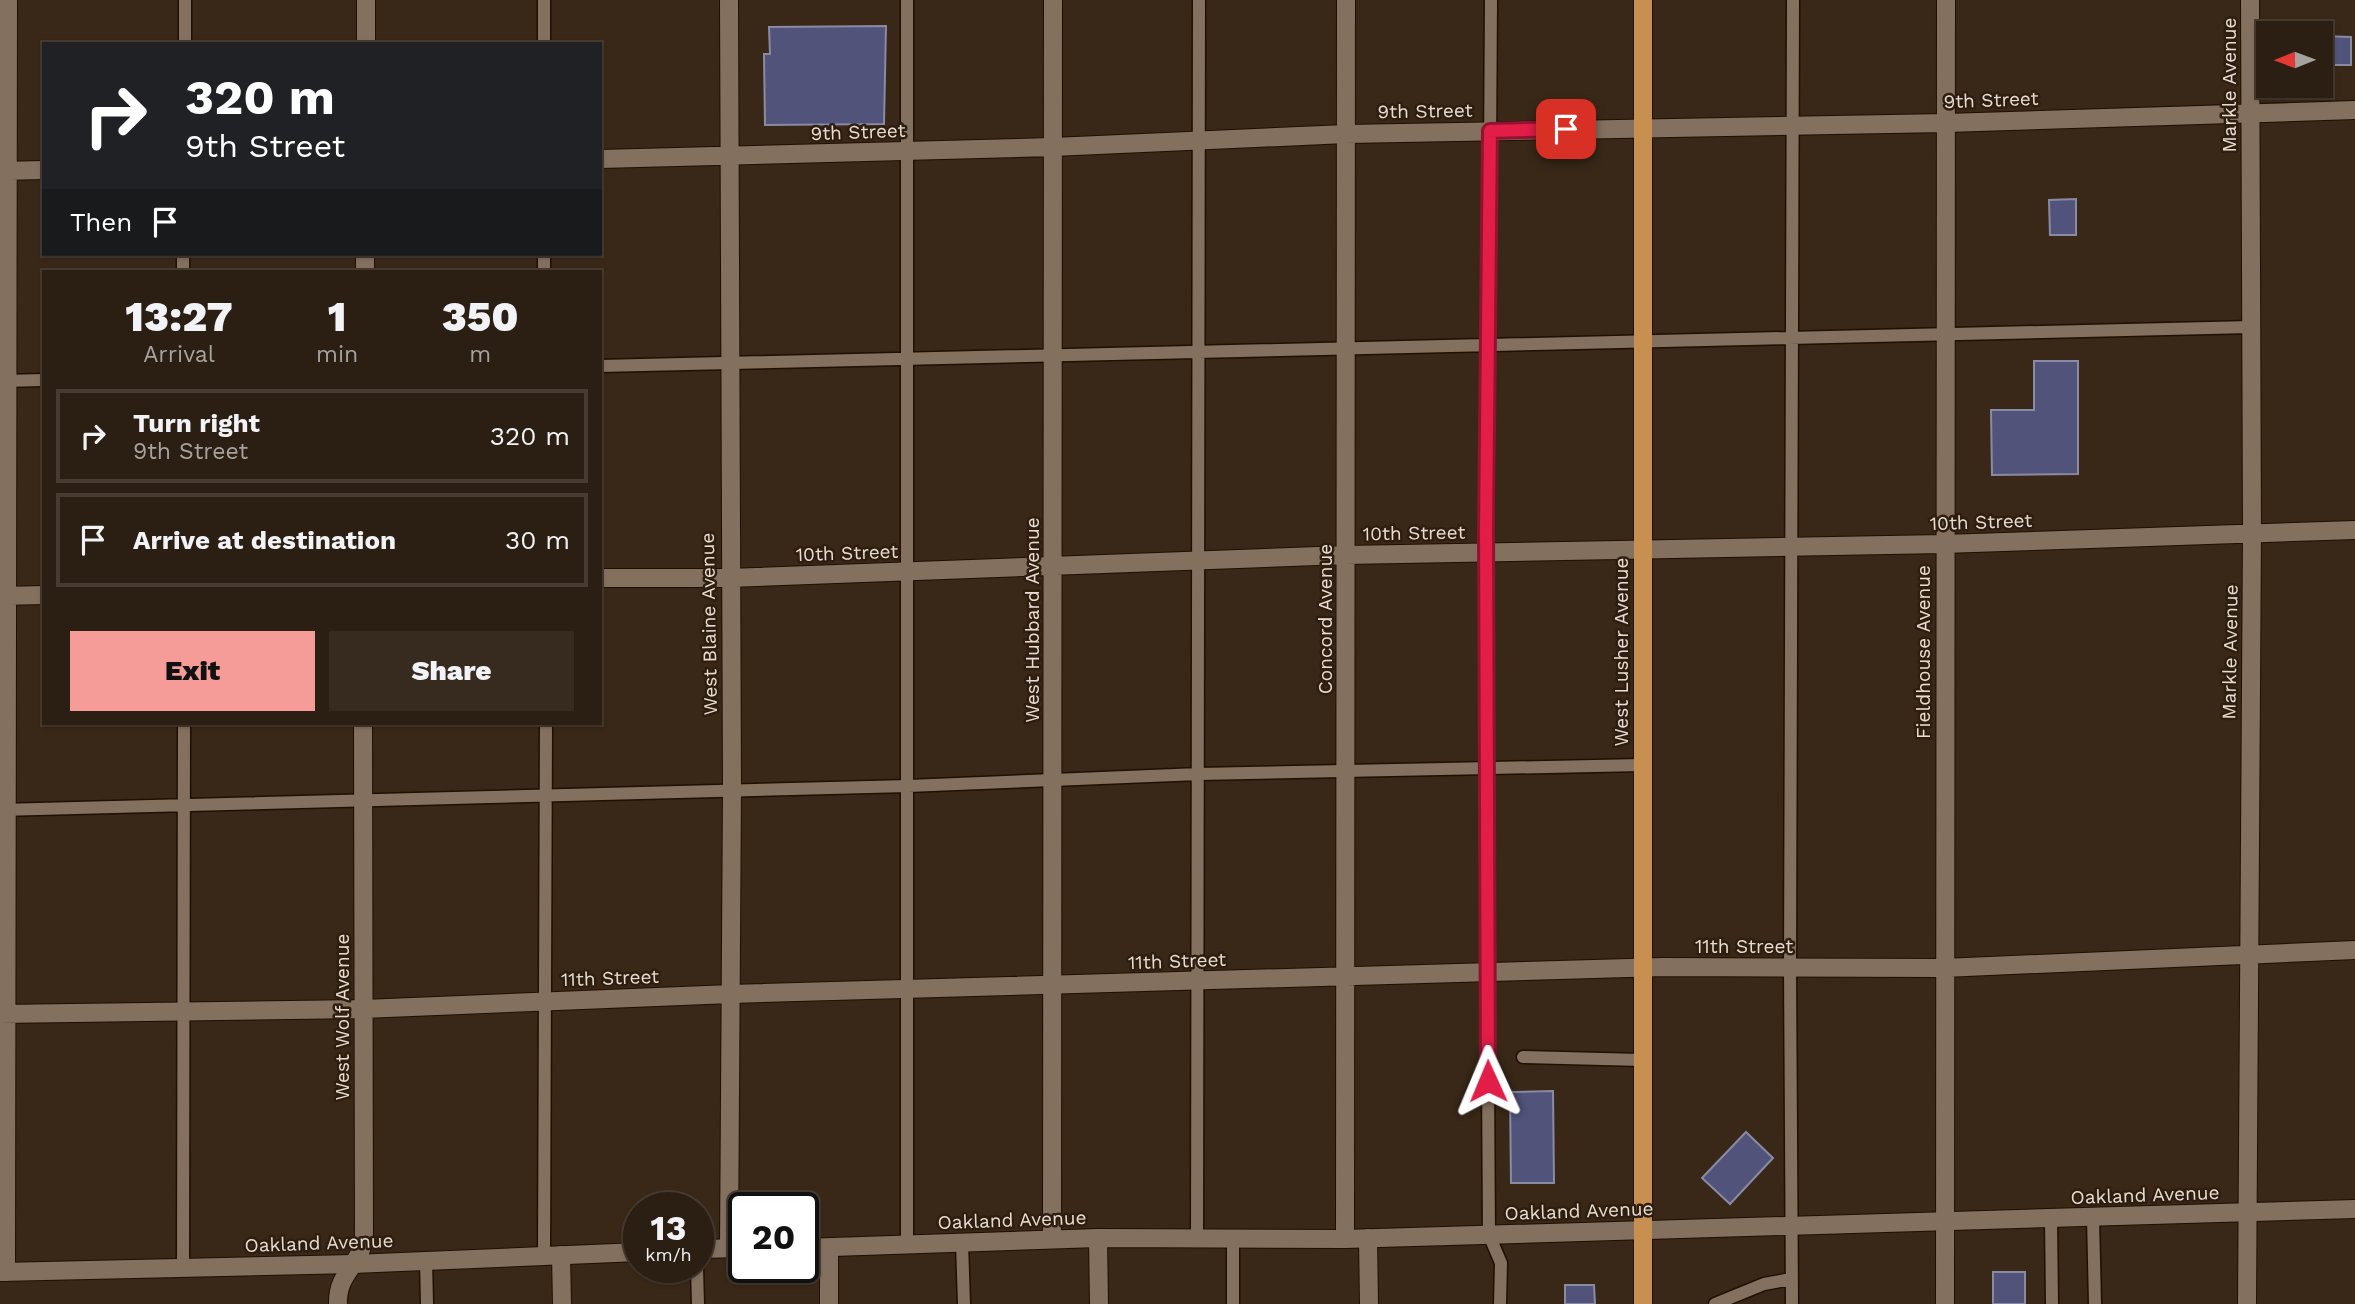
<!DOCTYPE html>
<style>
:root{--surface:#2b1e12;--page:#372b20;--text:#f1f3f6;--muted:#a6a29f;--line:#473c32;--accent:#f59b98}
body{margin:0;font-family:"Work Sans",sans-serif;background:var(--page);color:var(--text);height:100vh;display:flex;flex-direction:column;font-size:26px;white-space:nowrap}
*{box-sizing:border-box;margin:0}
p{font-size:23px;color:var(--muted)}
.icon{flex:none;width:38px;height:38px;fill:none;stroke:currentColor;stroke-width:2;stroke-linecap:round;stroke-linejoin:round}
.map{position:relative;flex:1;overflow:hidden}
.side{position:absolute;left:42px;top:270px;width:560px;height:455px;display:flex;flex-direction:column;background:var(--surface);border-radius:0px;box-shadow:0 2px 5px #0004,0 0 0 2px var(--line)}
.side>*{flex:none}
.guide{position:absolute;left:42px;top:42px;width:560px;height:214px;border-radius:0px;box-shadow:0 2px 5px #0004,0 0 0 2px var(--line);background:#202124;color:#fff;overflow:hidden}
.needle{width:46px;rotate:269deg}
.buttons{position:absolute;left:2256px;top:21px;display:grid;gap:14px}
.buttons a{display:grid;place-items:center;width:77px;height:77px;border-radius:0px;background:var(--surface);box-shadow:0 2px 5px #0004,0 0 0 2px var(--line);font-size:35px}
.speed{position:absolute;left:623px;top:1192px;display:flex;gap:14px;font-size:35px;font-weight:700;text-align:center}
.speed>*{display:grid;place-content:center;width:91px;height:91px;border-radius:50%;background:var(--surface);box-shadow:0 2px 5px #0004,0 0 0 2px var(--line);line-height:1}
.speed small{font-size:18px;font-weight:400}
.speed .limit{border:4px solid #111;border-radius:10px;background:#fff;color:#111}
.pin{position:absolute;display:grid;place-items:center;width:60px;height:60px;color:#fff;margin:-30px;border-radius:14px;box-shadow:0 4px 10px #0006}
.me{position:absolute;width:77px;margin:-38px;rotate:359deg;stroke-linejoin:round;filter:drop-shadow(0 0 5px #0008)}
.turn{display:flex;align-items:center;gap:24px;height:147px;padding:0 28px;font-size:32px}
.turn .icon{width:91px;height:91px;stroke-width:2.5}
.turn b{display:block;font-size:49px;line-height:60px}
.then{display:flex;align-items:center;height:66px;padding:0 28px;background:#0003;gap:14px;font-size:26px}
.eta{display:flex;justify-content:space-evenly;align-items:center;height:119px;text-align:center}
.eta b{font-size:42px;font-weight:800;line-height:49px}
.action{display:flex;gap:14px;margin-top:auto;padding:14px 28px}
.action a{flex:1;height:80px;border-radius:0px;background:var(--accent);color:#111;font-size:28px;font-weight:800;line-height:80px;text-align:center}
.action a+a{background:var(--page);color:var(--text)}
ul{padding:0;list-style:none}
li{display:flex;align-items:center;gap:21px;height:94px;margin:0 14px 10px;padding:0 14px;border:4px solid var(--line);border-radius:0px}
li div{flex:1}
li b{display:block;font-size:26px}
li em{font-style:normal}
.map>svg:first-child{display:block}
</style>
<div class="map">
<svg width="2355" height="1304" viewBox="0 0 2355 1304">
<rect width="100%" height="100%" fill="#392818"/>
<path fill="#51537a" stroke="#898ba3" stroke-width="2" d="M 886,26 L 884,124 L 765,125 L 764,54 L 770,54 L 769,27 Z
M 2320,36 L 2351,37 L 2351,65 L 2320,65 Z
M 2076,199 L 2076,235 L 2050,235 L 2049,200 Z
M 2034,361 L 2078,361 L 2078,474 L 1992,475 L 1991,410 L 2034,410 Z
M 1553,1091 L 1554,1183 L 1511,1183 L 1510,1092 Z
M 1746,1132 L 1773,1158 L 1730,1204 L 1702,1178 Z
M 1993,1272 L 2025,1272 L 2025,1304 L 1993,1304 Z
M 1565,1285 L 1594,1285 L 1595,1304 L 1565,1304 Z"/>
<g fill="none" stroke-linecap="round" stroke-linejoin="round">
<defs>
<path id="lane" d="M 1491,0 L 1486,769 L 1489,1235 L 1501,1263 L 1500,1304
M 185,44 L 185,0
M 544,44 L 544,0
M 544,254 L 544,271
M 183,271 L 183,254
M 600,366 L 2251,327
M 2,381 L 44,380
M 0,810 L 908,786 L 1199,774 L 1642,765
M 1523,1057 L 1642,1060
M 2093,1218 L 2095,1304
M 2051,1219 L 2052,1304
M 1197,1239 L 1199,0
M 1233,1239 L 1233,1304
M 962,1243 L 964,1304
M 907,1245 L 907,0
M 544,1256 L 546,723
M 426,1260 L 427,1304
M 697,1267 L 698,1304
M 183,1268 L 184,723
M 1715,1304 L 1764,1284 L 1791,1279
M 1792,1304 L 1790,967 L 1793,0"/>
<path id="street" d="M 729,0 L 732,789 L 729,1248
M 366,44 L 366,0
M 600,159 L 1053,147 L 1346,134 L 1946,123 L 2355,110
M 0,171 L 44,170
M 365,271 L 365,254
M 600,578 L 729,578 L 1345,555 L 1943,544 L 2355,530
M 0,596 L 44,595
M 0,1014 L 363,1009 L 731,994 L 1663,967 L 1944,968 L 2355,950
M 1098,1238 L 1099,1304
M 1368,1238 L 1369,1304
M 1052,1239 L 1053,0
M 1345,1239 L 1346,0
M 829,1248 L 829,1304
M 561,1255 L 562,1304
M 6,1272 L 8,0
M 338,1304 C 337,1272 361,1266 364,1237 L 363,723
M 1945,1304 L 1946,0
M 2247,1304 L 2252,532 L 2250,0"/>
<path id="secondary" d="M 803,1248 L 1098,1238 L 1345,1239 L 2355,1209
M 698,1249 L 744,1248
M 0,1272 L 353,1264 L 639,1252"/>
<path id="primary" d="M 1643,0 L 1643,1304"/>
</defs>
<use href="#lane" stroke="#1f1003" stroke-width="15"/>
<use href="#street" stroke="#1f1003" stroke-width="20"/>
<use href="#secondary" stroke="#1f1003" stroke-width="20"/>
<use href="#primary" stroke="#1f1003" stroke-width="20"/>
<use href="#lane" stroke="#84705e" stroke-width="12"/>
<use href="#street" stroke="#84705e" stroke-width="18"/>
<use href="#secondary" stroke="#84705e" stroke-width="18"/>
<use href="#primary" stroke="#c89050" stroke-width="18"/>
</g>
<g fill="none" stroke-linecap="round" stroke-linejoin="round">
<defs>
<path id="route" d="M 1488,1081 L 1486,530 L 1490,131 L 1566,129"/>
</defs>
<use href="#route" stroke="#92132f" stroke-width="18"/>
<use href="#route" stroke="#e11d48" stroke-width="12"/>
</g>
<g text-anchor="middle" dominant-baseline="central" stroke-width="5" stroke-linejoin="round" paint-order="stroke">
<g font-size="19" fill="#e8dcd2" stroke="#2e1e0f">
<text transform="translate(2229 85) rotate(-90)">Markle Avenue</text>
<text transform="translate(1991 100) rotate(-2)">9th Street</text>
<text transform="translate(1425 111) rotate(-1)">9th Street</text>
<text transform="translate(858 132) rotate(-2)">9th Street</text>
<text transform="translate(1981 522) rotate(-2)">10th Street</text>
<text transform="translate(1414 533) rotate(-1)">10th Street</text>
<text transform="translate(847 553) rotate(-2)">10th Street</text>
<text transform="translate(1325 619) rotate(-90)">Concord Avenue</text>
<text transform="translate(1032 620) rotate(-90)">West Hubbard Avenue</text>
<text transform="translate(709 624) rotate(-91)">West Blaine Avenue</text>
<text transform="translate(1621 652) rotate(-90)">West Lusher Avenue</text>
<text transform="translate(1923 652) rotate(-90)">Fieldhouse Avenue</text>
<text transform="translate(2230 652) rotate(-89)">Markle Avenue</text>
<text x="1744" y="946">11th Street</text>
<text transform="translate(1177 961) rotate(-2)">11th Street</text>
<text transform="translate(610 978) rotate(-2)">11th Street</text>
<text transform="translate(342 1017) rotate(-90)">West Wolf Avenue</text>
<text transform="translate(2145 1195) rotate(-2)">Oakland Avenue</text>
<text transform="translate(1579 1211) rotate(-2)">Oakland Avenue</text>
<text transform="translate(1012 1220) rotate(-2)">Oakland Avenue</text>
<text transform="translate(319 1243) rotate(-2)">Oakland Avenue</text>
</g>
</g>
</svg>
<div class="buttons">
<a><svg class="needle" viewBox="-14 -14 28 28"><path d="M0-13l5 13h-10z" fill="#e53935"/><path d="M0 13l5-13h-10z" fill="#a6a29f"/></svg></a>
</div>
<div class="speed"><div>13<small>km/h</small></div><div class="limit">20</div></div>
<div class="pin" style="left:1566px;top:129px;background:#d93025"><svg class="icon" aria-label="arrive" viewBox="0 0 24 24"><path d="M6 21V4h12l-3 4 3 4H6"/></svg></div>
<svg class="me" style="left:1488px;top:1081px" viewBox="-20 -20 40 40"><path d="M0-17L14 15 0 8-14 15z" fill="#e11d48" stroke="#fff" stroke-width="4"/></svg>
<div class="guide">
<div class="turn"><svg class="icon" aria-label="right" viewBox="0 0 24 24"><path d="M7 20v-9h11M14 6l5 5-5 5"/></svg><div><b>320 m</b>9th Street</div></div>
<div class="then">Then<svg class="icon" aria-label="arrive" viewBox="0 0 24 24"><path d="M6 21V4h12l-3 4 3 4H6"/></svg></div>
</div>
<section class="side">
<div class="eta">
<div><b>13:27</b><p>Arrival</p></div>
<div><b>1</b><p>min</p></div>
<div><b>350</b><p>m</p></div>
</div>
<ul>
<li><svg class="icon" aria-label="right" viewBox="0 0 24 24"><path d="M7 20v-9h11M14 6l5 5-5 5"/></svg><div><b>Turn right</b><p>9th Street</p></div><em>320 m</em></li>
<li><svg class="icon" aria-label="arrive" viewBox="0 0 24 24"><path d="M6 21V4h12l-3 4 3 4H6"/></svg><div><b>Arrive at destination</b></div><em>30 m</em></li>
</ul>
<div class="action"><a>Exit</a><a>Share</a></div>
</section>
</div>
